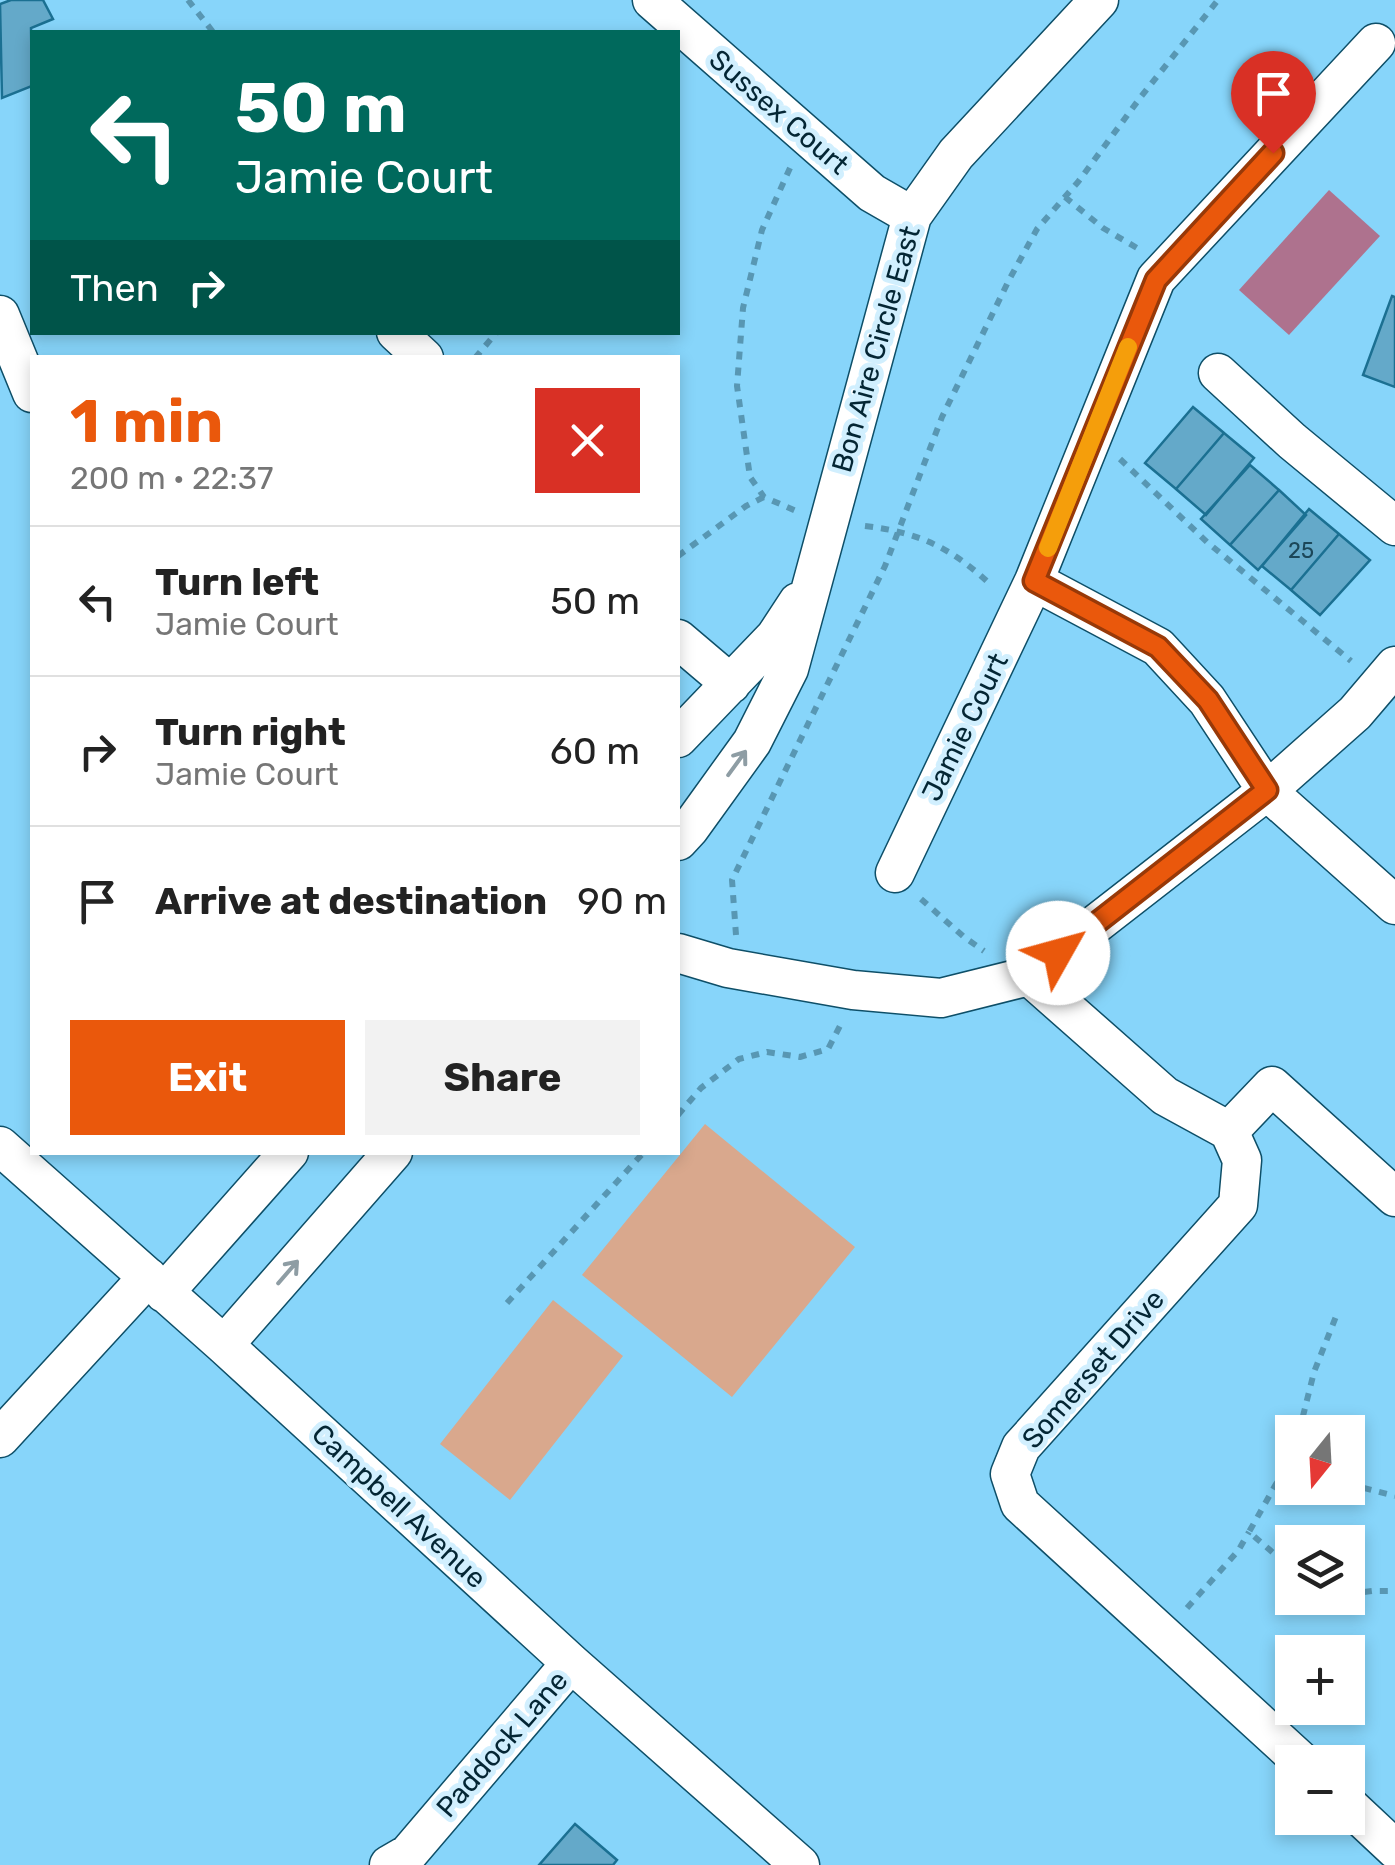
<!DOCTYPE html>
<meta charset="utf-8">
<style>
:root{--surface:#fff;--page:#f2f2f2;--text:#222;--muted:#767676;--line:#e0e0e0;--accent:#ea580c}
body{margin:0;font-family:Rubik,sans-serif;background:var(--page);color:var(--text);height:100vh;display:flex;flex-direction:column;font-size:38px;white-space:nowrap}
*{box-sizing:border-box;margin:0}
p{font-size:32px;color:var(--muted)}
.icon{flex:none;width:55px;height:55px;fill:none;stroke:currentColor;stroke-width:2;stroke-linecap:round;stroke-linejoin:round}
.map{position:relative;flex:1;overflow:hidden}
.sheet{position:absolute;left:30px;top:355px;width:650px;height:800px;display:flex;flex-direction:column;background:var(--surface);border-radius:0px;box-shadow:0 5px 15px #0003}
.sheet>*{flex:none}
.top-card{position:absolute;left:30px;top:30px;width:650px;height:305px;border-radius:0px;box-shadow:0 5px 15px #0003;background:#00695c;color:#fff;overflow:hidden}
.needle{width:65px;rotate:198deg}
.tools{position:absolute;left:1275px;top:1415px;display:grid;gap:20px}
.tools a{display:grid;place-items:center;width:90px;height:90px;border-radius:0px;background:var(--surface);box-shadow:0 5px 15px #0003;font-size:50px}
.pin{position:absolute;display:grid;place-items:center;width:85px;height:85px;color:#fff;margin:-102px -42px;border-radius:50% 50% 50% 0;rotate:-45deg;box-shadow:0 0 10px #0007}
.pin .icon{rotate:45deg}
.me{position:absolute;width:110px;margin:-55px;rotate:52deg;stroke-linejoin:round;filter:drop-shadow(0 0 8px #0008)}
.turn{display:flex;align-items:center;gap:35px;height:210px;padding:0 40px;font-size:45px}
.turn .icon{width:130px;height:130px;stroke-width:2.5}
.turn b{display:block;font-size:70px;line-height:85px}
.then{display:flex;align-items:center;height:95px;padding:0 40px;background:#0003;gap:20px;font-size:38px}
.round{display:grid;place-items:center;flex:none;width:105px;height:105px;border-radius:0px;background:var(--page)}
.summary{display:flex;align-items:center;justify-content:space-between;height:170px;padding:0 40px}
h1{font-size:60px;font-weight:700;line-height:75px;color:var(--accent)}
.button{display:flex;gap:20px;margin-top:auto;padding:20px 40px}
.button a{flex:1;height:115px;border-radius:0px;background:var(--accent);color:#fff;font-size:40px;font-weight:700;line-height:115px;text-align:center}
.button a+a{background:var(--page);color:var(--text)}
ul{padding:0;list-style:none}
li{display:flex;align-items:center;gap:30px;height:150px;padding:0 40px;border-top:2px solid var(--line)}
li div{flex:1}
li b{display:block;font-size:38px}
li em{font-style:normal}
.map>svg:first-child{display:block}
</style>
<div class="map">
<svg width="1395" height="1865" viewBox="0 0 1395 1865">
<rect width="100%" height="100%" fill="#87d5fa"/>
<path fill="#d9a88d" d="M 705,1124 L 855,1247 L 732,1397 L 582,1275 Z
M 553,1300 L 623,1356 L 510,1500 L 440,1444 Z"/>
<path fill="#ae728e" d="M 1329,190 L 1380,236 L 1289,335 L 1239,290 Z"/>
<path fill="#64a9c9" stroke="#1b7092" stroke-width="2.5" d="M 11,0 L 43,0 L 53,19 L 31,28 L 32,86 L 2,98 L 0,4 Z
M 1392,296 L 1395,297 L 1395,387 L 1363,375 Z
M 1193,407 L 1224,433 L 1176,489 L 1145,463 Z
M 1224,433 L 1254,458 L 1206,515 L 1176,489 Z
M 1250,465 L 1279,490 L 1230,545 L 1201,519 Z
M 1279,490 L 1306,515 L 1258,570 L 1230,545 Z
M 1309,509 L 1339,534 L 1291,590 L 1262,566 Z
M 1339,534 L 1370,560 L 1320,615 L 1291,590 Z
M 575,1824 L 617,1860 L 613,1865 L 539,1865 Z"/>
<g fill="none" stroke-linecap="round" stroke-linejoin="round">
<defs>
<path id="minor" d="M 652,0 L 872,193 L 912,216
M 0,315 L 32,393
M 396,332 L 424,358
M 1218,373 L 1292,441 L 1395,526
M 1034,581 L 1158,647 L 1207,700 L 1267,791 L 1395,905
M 678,639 L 731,684
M 678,738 L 775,637 L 798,602
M 678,841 L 690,828 L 752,742 L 789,669 L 912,216 L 956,154 L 1099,0
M 895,873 L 1034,581 L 1156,279 L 1376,43
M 678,953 L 728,968 L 853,990 L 941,998 L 1029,976 L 1267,791 L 1355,713 L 1395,666
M 1029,976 L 1165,1096 L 1229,1131 L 1242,1160 L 1238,1205 L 1021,1447 L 1010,1474 L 1020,1504 L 1302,1762
M 1229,1131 L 1272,1086 L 1395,1197
M 0,1146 L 224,1345 L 571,1663 L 800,1865
M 164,1293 L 289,1152
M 224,1345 L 393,1152
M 0,1438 L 148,1277
M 1348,1805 L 1395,1849
M 389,1865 L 408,1854 L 571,1663"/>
</defs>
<use href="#minor" stroke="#0e4f68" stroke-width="41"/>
<path stroke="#5897b3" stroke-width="6" stroke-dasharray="8 8" stroke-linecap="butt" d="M 188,0 L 213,32
M 790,168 L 762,230 L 743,308 L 737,386 L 750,477 L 764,497 L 796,511
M 1065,197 L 1103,228 L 1137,248
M 475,358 L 497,332
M 1120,459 L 1207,542 L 1351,661
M 865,526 C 918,532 952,548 991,585
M 678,556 L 746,506 L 764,497
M 921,899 L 964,937 L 984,951
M 736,935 L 732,880 L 885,566 L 942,417 L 1009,280 L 1037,229 L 1078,182 L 1140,98 L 1218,0
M 678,1115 L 701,1088 L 739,1059 L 767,1052 L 800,1057 L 828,1049 L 841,1024
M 507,1303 L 644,1152
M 1299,1432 L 1314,1372 L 1337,1314
M 1292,1455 L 1290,1466 L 1276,1484 L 1249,1532 L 1292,1569
M 1348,1484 L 1395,1496
M 1348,1594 L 1372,1591 L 1395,1591
M 1325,1598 L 1334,1605 L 1343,1598
M 1187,1608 L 1238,1551 L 1249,1532"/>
<use href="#minor" stroke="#fff" stroke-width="38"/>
</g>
<defs><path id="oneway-shaft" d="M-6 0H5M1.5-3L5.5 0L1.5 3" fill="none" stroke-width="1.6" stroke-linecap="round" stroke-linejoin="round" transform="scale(2.5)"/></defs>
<g stroke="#8e9da4">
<use href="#oneway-shaft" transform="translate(737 763) rotate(-54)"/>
<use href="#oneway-shaft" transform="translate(288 1272) rotate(-49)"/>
</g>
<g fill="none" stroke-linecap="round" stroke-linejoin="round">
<defs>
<path id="route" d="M 1058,953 L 1267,790 L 1208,700 L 1158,647 L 1034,581 L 1156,280 L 1273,153"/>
</defs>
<use href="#route" stroke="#983908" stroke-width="25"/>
<use href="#route" stroke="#ea580c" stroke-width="18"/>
<path stroke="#f59e0b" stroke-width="18" d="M 1048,548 L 1128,347"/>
</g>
<g text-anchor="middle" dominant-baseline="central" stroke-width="10" stroke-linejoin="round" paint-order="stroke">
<g font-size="22" fill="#1c4759">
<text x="1301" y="550">25</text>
</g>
<g font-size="28" fill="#042634" stroke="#d1effe">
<text transform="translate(779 112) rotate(41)">Sussex Court</text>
<text transform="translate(876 349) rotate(-74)">Bon Aire Circle East</text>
<text transform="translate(965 727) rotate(-64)">Jamie Court</text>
<text transform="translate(1093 1369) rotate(-49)">Somerset Drive</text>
<text transform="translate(399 1506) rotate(43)">Campbell Avenue</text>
<text transform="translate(502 1744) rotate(-49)">Paddock Lane</text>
</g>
</g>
</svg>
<div class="tools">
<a><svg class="needle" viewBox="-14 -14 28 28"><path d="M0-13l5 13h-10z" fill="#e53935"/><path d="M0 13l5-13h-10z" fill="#767676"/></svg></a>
<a><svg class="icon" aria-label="layers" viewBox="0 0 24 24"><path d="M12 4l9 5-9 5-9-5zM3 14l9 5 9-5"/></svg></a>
<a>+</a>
<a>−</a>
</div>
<div class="pin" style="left:1273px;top:153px;background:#d93025"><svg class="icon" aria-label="arrive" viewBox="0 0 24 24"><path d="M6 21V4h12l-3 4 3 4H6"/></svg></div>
<svg class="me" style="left:1058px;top:953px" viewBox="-20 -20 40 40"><circle r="19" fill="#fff"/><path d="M0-13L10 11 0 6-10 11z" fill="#ea580c"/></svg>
<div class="top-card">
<div class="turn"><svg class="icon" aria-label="left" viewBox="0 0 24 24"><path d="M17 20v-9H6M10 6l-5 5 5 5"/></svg><div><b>50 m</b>Jamie Court</div></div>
<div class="then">Then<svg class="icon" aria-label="right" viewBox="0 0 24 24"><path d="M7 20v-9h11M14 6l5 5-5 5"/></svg></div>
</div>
<section class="sheet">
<div class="summary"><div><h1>1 min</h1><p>200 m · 22:37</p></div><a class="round" style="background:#d93025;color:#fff"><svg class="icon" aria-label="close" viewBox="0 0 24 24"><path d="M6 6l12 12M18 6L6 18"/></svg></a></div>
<ul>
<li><svg class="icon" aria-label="left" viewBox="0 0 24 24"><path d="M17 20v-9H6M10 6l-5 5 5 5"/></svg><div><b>Turn left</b><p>Jamie Court</p></div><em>50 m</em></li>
<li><svg class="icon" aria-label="right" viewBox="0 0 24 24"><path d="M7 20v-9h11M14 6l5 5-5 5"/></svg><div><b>Turn right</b><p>Jamie Court</p></div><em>60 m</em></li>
<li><svg class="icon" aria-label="arrive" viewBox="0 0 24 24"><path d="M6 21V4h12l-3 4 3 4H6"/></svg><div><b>Arrive at destination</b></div><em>90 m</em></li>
</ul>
<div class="button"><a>Exit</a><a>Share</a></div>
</section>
</div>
